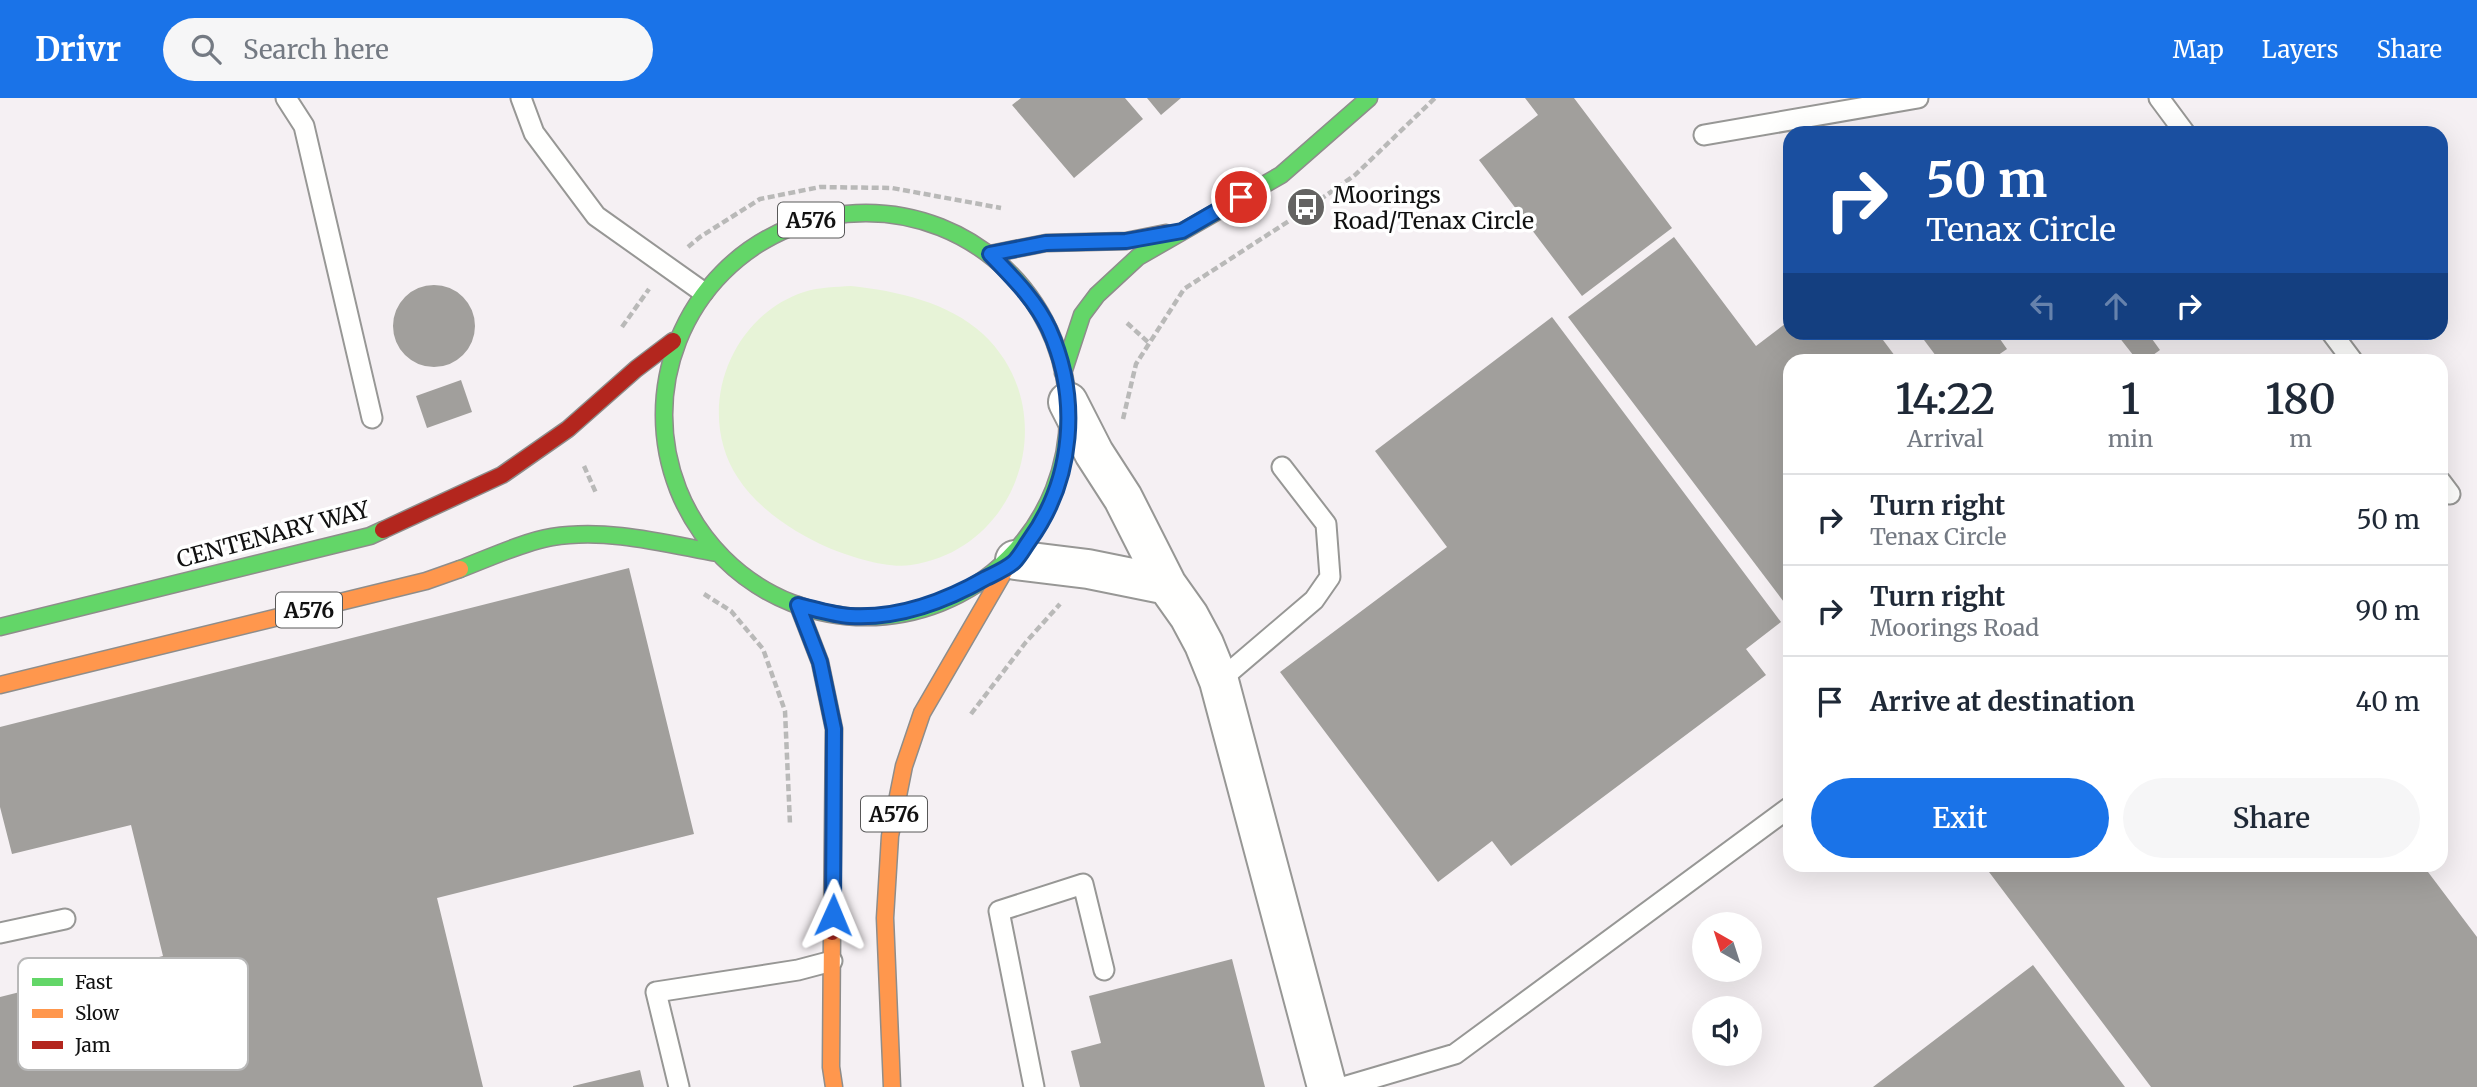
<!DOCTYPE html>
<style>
:root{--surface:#fff;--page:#f6f6f7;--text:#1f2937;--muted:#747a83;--line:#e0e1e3;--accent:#1a73e8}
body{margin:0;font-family:Merriweather,serif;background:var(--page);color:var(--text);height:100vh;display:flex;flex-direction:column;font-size:26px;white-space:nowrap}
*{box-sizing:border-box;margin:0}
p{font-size:23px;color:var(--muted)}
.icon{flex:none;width:38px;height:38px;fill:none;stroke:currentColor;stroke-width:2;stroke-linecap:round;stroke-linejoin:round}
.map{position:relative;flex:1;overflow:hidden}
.drawer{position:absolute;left:1783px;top:256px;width:665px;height:518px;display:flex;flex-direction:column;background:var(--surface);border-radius:21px;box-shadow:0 7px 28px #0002}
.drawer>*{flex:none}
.guide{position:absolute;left:1783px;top:28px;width:665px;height:214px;border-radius:21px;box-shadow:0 7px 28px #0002;background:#1a4fa0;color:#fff;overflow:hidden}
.needle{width:46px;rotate:321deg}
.buttons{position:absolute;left:1692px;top:814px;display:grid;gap:14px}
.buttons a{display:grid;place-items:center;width:70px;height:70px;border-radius:50%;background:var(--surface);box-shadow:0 7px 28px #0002;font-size:35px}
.pin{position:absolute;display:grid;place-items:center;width:60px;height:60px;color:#fff;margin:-30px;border:4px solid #fff;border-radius:50%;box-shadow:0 2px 7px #0007}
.me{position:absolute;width:77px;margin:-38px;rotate:1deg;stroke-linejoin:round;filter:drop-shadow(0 0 5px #0008)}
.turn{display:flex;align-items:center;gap:24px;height:147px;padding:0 28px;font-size:32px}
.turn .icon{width:91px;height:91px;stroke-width:2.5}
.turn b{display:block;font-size:49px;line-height:60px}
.lanes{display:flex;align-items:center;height:66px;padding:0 28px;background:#0003;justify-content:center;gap:35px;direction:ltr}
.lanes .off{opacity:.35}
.eta{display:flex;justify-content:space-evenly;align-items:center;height:119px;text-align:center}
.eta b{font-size:42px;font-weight:600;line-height:49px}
.button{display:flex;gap:14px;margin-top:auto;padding:14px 28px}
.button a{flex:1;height:80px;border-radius:42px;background:var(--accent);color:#fff;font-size:28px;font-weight:600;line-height:80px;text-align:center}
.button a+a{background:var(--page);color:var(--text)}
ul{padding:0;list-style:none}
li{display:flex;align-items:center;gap:21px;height:91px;padding:0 28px;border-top:2px solid var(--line)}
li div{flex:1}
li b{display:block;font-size:26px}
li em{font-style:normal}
header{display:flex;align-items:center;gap:42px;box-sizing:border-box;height:98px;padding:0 35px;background:var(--accent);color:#fff}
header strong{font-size:33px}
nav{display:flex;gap:38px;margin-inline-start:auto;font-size:24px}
.search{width:490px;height:63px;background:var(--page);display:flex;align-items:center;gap:18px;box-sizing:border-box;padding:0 24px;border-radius:38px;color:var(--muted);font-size:26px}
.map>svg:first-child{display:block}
</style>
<header>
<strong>Drivr</strong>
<div class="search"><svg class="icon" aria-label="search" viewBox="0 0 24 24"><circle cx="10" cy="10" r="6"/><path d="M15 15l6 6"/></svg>Search here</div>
<nav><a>Map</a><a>Layers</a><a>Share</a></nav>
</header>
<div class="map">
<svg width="2477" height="989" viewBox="0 0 2477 989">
<rect width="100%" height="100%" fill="#fdfcf7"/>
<path fill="#f5f0f3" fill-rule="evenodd" d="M 0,0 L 2477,0 L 2477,989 L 0,989 ZM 1790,35 L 2441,35 L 2441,234 L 1790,234 ZM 1790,262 L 2441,262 L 2441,766 L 1790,766 ZM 1704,826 L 1750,826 L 1750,872 L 1704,872 ZM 1704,910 L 1750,910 L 1750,956 L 1704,956 Z"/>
<path fill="#e7f3d7" d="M 851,188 C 897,193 948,204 983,236 C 1064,312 1021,451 911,467 C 888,471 851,459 829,450 C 795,435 758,411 738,380 C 694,313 730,218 804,194 C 820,189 836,189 851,188 Z"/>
<path fill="#a19f9c" d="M 1021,0 L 1125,0 L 1143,21 L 1074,80 L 1012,7 Z
M 1147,0 L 1181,0 L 1161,17 Z
M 1525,0 L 1574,0 L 1672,130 L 1582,198 L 1479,62 L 1538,17 Z
M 1674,139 L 1756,248 L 1790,222 L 1790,234 L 1877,234 L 1898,262 L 1790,262 L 1790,512 L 1568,219 Z
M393 228a41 41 0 1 1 82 0a41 41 0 1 1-82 0Z
M 1552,219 L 1781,524 L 1746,551 L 1766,577 L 1511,768 L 1492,743 L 1438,784 L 1280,574 L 1447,449 L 1375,353 Z
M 1918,234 L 1995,234 L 2007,251 L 1991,262 L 1939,262 Z
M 2115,234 L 2147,234 L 2160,252 L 2146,262 L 2137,262 Z
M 461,282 L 472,314 L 427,330 L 416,298 Z
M 629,470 L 694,736 L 437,800 L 483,989 L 0,989 L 0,899 L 163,858 L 131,727 L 12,756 L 0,709 L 0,629 Z
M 1983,766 L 2422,766 L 2477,839 L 2477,989 L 2151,989 Z
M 1232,861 L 1265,989 L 1080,989 L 1071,953 L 1101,945 L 1089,898 Z
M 2033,867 L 2125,989 L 1873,989 Z
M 640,972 L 644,989 L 573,989 L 573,988 Z"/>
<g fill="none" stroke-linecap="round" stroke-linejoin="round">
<defs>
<path id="lane" d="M 286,0 L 304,28 L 372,320
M 521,0 L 534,35 L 596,118 L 703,194
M 2159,0 L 2185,35
M 1704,37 L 1918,0
M 2331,234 L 2352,262
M 2441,384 L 2450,396
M 1219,583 L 1314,502 L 1330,479 L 1326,426 L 1282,369
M 0,835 L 65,821
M 679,989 L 656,894 L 798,872 L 832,863
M 1034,989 L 999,813 L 1083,786 L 1104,872
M 1343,989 L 1455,956 L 1790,709"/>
<path id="street" d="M 1068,304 L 1094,355 L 1123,400 L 1167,487 L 1189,518 L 1204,546 L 1219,583 L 1327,989
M 1015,462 L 1088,471 L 1167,487"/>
<path id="fast" d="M664 317a202 202 0 1 1 404 0a202 202 0 1 1-404 0Z
M 1063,275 L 1082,217 L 1097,197 L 1138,159 L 1281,77 L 1369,0
M 460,471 C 486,461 526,443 552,439 C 607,430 663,445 717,455
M 0,529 L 370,438 L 383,432"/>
<path id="slow" d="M 0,587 L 426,483 L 460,471
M 832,834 L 831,969 L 834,989
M 892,989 L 885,820 L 890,738 L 904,668 L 922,615 L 1005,472"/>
<path id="jam" d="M 990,156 L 1046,145 L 1126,143 L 1166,135
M 383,432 L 502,377 L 568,331 L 636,271 L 673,243
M 798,507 L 820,564 L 834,631 L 832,834"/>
</defs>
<use href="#lane" stroke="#979795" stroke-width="23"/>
<use href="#street" stroke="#979795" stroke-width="42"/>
<use href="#fast" stroke="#8e8d8b" stroke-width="19"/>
<use href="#slow" stroke="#8e8d8b" stroke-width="19"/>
<use href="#jam" stroke="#8e8d8b" stroke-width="19"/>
<path stroke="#b9b9b8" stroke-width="4.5" stroke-dasharray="7 3.5" stroke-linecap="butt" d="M 1311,108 L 1355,77 L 1435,0
M 688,149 L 700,139 L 760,101 L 820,89 L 892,90 L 1001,110
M 1127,225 L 1149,245
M 622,229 L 649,191
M 1123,321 L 1136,266 L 1184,191 L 1295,119
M 584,368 L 596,395
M 704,496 L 731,513 L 763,551 L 785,613 L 790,726
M 971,616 L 1026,544 L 1060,506"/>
<use href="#lane" stroke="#fffffe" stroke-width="19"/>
<use href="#street" stroke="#fffffe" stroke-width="38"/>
<use href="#fast" stroke="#63d668" stroke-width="16"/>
<use href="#slow" stroke="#ff974d" stroke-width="16"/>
<use href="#jam" stroke="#b3261e" stroke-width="16"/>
</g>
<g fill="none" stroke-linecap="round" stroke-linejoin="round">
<defs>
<path id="route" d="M 833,817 L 834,631 L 820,564 L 798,507 C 815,511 833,517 850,518 C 899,521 944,504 986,480 C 996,475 1006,471 1014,464 C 1020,458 1024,450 1029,443 C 1074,381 1080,300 1049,231 C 1035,201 1012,179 990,156 L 1046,145 L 1126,143 L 1182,133 L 1241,99"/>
</defs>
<use href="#route" stroke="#114b97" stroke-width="18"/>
<use href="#route" stroke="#1a73e8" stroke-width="12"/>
</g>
<defs>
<symbol id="bus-disc" viewBox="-11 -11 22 22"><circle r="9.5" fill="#646362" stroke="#fff"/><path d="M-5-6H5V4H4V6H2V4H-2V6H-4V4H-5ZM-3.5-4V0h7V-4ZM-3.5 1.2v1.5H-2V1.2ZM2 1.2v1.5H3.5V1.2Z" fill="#fff"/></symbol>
</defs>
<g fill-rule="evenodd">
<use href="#bus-disc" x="1284" y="87" width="44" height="44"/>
</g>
<g text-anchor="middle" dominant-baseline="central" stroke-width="7" stroke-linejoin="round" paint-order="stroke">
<g fill="#fff" stroke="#585858" stroke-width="2">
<rect x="778" y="104.5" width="66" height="35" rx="5"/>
<rect x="276" y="494.5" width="66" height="35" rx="5"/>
<rect x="861" y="698.5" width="66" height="35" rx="5"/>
</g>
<g font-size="21" font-weight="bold" fill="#111">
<text x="811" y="122">A576</text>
<text x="309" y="512">A576</text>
<text x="894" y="716">A576</text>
</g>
<g font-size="23" fill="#111" stroke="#fff" text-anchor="start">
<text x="1333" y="96">Moorings<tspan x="1333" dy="26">Road/Tenax Circle</tspan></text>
</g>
<g font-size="23" fill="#111" stroke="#fff">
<text transform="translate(273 436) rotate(-15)">CENTENARY WAY</text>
</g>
</g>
<rect x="18" y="860" width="230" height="112" rx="10" fill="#fff" stroke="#b8b8b8" stroke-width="2"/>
<rect x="32" y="880" width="31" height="8" fill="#63d668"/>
<rect x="32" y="911" width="31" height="9" fill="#ff974d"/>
<rect x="32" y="943" width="31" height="8" fill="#b3261e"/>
<g font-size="19" fill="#111">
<text x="75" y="891">Fast</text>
<text x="75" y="922">Slow</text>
<text x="75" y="954">Jam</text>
</g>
</svg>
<div class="buttons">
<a><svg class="needle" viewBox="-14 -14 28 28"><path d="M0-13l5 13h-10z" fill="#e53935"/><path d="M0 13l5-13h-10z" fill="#747a83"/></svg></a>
<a><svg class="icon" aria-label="sound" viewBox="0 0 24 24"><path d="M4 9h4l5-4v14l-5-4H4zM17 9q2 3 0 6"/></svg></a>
</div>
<div class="pin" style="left:1241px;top:99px;background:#d93025"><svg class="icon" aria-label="arrive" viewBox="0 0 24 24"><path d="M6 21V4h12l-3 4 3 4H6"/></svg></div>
<svg class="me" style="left:833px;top:817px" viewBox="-20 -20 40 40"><path d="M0-17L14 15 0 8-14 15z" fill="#1a73e8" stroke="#fff" stroke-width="4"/></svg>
<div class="guide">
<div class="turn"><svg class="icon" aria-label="right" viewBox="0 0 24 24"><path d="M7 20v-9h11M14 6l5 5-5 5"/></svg><div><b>50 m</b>Tenax Circle</div></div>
<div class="lanes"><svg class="icon off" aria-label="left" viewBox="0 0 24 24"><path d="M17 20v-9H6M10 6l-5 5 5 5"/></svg><svg class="icon off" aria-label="ahead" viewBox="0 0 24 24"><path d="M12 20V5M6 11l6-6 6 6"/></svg><svg class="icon" aria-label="right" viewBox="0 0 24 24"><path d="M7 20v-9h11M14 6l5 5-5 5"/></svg></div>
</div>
<section class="drawer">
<div class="eta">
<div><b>14:22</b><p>Arrival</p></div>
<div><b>1</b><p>min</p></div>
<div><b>180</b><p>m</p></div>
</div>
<ul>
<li><svg class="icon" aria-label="right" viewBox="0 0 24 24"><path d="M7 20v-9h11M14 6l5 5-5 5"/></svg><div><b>Turn right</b><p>Tenax Circle</p></div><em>50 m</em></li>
<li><svg class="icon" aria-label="right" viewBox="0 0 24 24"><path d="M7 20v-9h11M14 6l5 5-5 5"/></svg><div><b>Turn right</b><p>Moorings Road</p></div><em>90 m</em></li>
<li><svg class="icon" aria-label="arrive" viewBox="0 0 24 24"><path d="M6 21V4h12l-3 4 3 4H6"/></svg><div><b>Arrive at destination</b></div><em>40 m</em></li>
</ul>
<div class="button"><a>Exit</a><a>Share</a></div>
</section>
</div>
